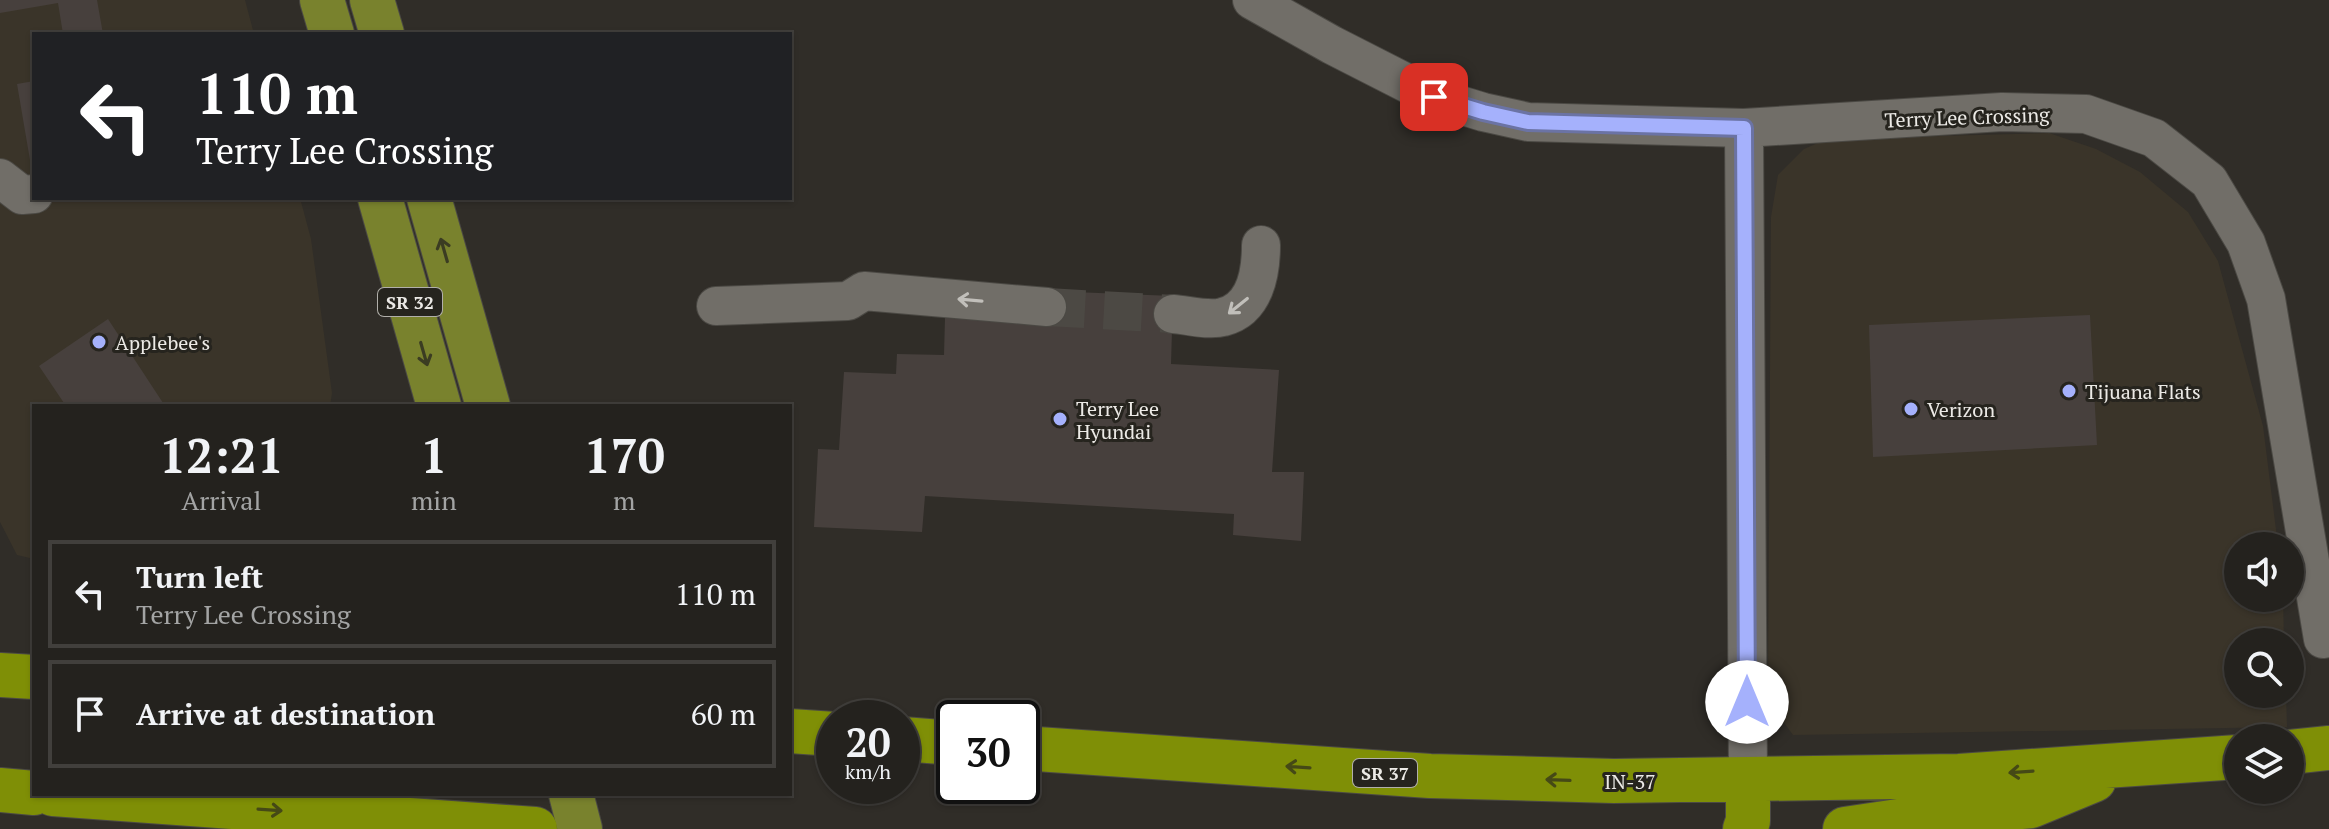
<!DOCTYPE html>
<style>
:root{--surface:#24221e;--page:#302f2b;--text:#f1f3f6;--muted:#a3a4a4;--line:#413f3c}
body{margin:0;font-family:"PT Serif",serif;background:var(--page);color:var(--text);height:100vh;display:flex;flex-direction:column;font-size:30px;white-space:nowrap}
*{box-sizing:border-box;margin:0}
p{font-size:26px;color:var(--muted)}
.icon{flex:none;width:44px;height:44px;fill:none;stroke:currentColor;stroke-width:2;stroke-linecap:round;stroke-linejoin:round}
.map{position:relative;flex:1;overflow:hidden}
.sheet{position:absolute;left:32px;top:404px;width:760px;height:392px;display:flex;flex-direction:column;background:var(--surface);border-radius:0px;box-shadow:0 2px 6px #0004,0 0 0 2px var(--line)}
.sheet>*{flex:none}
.banner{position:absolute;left:32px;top:32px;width:760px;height:168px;border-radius:0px;box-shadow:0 2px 6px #0004,0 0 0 2px var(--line);background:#202124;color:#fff;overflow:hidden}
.tools{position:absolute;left:2224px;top:532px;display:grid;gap:16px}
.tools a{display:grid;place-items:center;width:80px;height:80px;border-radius:50%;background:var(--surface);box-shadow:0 2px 6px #0004,0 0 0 2px var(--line);font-size:40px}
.speed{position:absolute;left:816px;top:700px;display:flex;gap:16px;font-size:40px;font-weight:700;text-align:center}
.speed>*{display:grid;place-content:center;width:104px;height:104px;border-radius:50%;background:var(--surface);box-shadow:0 2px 6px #0004,0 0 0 2px var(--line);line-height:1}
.speed small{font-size:20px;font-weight:400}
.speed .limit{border:4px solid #111;border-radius:12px;background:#fff;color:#111}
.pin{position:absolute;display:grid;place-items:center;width:68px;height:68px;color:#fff;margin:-34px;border-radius:16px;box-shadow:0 4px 12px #0006}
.me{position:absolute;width:88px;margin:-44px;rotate:0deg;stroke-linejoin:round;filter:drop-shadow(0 0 6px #0008)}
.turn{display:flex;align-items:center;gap:28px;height:168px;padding:0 32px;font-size:36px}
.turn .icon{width:104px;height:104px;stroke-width:2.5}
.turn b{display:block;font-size:56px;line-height:68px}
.eta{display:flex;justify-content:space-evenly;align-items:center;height:136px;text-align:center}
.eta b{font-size:48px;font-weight:600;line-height:56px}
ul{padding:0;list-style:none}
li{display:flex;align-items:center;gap:24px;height:108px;margin:0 16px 12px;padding:0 16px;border:4px solid var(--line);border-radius:0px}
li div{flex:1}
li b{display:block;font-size:30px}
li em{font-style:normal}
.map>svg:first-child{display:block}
</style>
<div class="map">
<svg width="2329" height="829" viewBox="0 0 2329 829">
<rect width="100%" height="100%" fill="#302d28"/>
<path fill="#3a3429" d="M 0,0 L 245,0 L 254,34 L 34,34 L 34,198 L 300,198 L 311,239 L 332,393 L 330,406 L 34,406 L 34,559 L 17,555 L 0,522 Z
M 2049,133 L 2096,149 L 2140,172 L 2188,212 L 2218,261 L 2263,426 L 2278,546 L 2238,546 L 2238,598 L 2283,598 L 2284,642 L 2238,642 L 2238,694 L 2286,694 L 2287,727 L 1793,735 L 1775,710 L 1768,682 L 1771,217 L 1778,175 L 1804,149 L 1827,139 Z"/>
<path fill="#47403d" d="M 0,0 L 97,0 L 103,34 L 63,34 L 58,3 L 0,13 Z
M 34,81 L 34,160 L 30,160 L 17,84 Z
M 1049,291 L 1173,296 L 1171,364 L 1279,370 L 1272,472 L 1304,472 L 1301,541 L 1233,535 L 1234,514 L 925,496 L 922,532 L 814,527 L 818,449 L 839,450 L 844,372 L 896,374 L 897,354 L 944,355 L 945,318 L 1047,322 Z
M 2090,315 L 2097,445 L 1873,457 L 1869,325 Z
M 108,319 L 165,406 L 66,406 L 39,366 Z"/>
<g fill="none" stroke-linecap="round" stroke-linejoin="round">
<path stroke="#4c4944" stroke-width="38" stroke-dasharray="38 19" stroke-linecap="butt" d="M 1047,307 L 1173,314"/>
<defs>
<path id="minor" d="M 1252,0 L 1332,45 L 1434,97 L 1483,112 L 1528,122 L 1744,128 L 2002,112 L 2086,114 L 2154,138 L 2209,181 L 2246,243 L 2266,299 L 2323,639 L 2329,638
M 1744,128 L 1748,780
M 0,178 L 22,195 L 34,194
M 716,306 L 848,301 L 864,291 L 1047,307
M 1173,314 C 1187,315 1209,321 1223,317 C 1255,309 1261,273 1261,245"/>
<path id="major" d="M 322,0 L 332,34
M 372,0 L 382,34
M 380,198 L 439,406
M 429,198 L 488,406
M 571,794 L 580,829"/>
<path id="highway" d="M 0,675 L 34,677
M 790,731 L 834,734
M 902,739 L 954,743
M 1022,748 L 1430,776 L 1614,781 L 1959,776 L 2238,757
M 2290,752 L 2329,748
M 0,790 L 34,793
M 53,794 L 535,829
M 1745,829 L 1748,821 L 1748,780
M 1845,829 L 1925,817 L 2031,806 L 2094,780"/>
</defs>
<use href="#minor" stroke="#4b4944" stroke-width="40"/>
<use href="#major" stroke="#4b4944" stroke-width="46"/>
<use href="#highway" stroke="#4b4944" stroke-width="46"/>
<use href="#minor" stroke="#716e68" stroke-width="38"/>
<use href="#major" stroke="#79822d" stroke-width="44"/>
<use href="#highway" stroke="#7f8f06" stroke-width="44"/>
</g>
<defs><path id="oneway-shaft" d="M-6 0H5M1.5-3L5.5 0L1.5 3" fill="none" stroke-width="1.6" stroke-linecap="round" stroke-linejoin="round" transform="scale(2)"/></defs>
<g stroke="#3b3c22">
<use href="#oneway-shaft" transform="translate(444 250) rotate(-106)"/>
<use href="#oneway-shaft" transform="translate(424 354) rotate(74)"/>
</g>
<g stroke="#c1bfba">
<use href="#oneway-shaft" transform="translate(970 300) rotate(-175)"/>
<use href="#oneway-shaft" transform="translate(1238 306) rotate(141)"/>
</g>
<g stroke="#454916">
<use href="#oneway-shaft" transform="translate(1298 767) rotate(-176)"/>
<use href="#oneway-shaft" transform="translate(2021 772) rotate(176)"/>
<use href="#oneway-shaft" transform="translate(1558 780) rotate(-178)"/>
<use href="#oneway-shaft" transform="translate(270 810) rotate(4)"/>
</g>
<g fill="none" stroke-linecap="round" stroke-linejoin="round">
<defs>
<path id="route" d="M 1434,97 L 1483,112 L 1528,122 L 1744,128 L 1747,702"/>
</defs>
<use href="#route" stroke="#6b73a4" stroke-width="20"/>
<use href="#route" stroke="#a5b1fc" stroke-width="14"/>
</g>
<g fill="#a5b1fc" stroke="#26241e" stroke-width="3">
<circle cx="99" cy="342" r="8"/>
<circle cx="2069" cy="391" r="8"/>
<circle cx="1911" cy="409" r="8"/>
<circle cx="1060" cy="419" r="8"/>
</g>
<g text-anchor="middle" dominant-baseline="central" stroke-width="6" stroke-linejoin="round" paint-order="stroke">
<g fill="#26241e" stroke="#b1afaa" stroke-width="2">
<rect x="378" y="288" width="64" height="28" rx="6"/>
<rect x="1353" y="759" width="64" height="28" rx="6"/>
</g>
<g font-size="18" font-weight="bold" fill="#eceae6">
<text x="410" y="302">SR 32</text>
<text x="1385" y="773">SR 37</text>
</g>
<g font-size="20" fill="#eceae6" stroke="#26241e">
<text transform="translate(1967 117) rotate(-2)">Terry Lee Crossing</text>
<text x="1630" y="781">IN-37</text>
</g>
<g font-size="20" fill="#eceae6" stroke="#26241e" text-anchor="start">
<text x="115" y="342">Applebee's</text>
<text x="2085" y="391">Tijuana Flats</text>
<text x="1076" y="408">Terry Lee<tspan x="1076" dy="23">Hyundai</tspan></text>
<text x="1927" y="409">Verizon</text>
</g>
</g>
</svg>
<div class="tools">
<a><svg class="icon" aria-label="sound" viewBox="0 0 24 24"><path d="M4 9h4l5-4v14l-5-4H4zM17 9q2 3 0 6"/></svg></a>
<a><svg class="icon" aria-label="search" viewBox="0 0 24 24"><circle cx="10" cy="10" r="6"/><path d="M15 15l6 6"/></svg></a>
<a><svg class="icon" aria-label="layers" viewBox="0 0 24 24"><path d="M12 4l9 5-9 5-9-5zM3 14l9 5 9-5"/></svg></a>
</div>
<div class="speed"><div>20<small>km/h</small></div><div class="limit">30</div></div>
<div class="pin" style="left:1434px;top:97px;background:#d93025"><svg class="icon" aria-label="arrive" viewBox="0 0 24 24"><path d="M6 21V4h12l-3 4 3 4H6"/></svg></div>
<svg class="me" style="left:1747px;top:702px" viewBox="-20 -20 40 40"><circle r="19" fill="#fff"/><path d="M0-13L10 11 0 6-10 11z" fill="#a5b1fc"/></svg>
<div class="banner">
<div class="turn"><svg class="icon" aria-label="left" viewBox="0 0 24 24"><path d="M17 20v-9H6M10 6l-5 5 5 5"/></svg><div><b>110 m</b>Terry Lee Crossing</div></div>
</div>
<section class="sheet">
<div class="eta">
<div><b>12:21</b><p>Arrival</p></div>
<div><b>1</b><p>min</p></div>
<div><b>170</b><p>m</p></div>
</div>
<ul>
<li><svg class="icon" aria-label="left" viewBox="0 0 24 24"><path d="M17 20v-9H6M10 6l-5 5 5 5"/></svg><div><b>Turn left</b><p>Terry Lee Crossing</p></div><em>110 m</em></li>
<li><svg class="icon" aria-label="arrive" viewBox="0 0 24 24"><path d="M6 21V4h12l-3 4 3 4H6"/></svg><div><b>Arrive at destination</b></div><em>60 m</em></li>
</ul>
</section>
</div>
